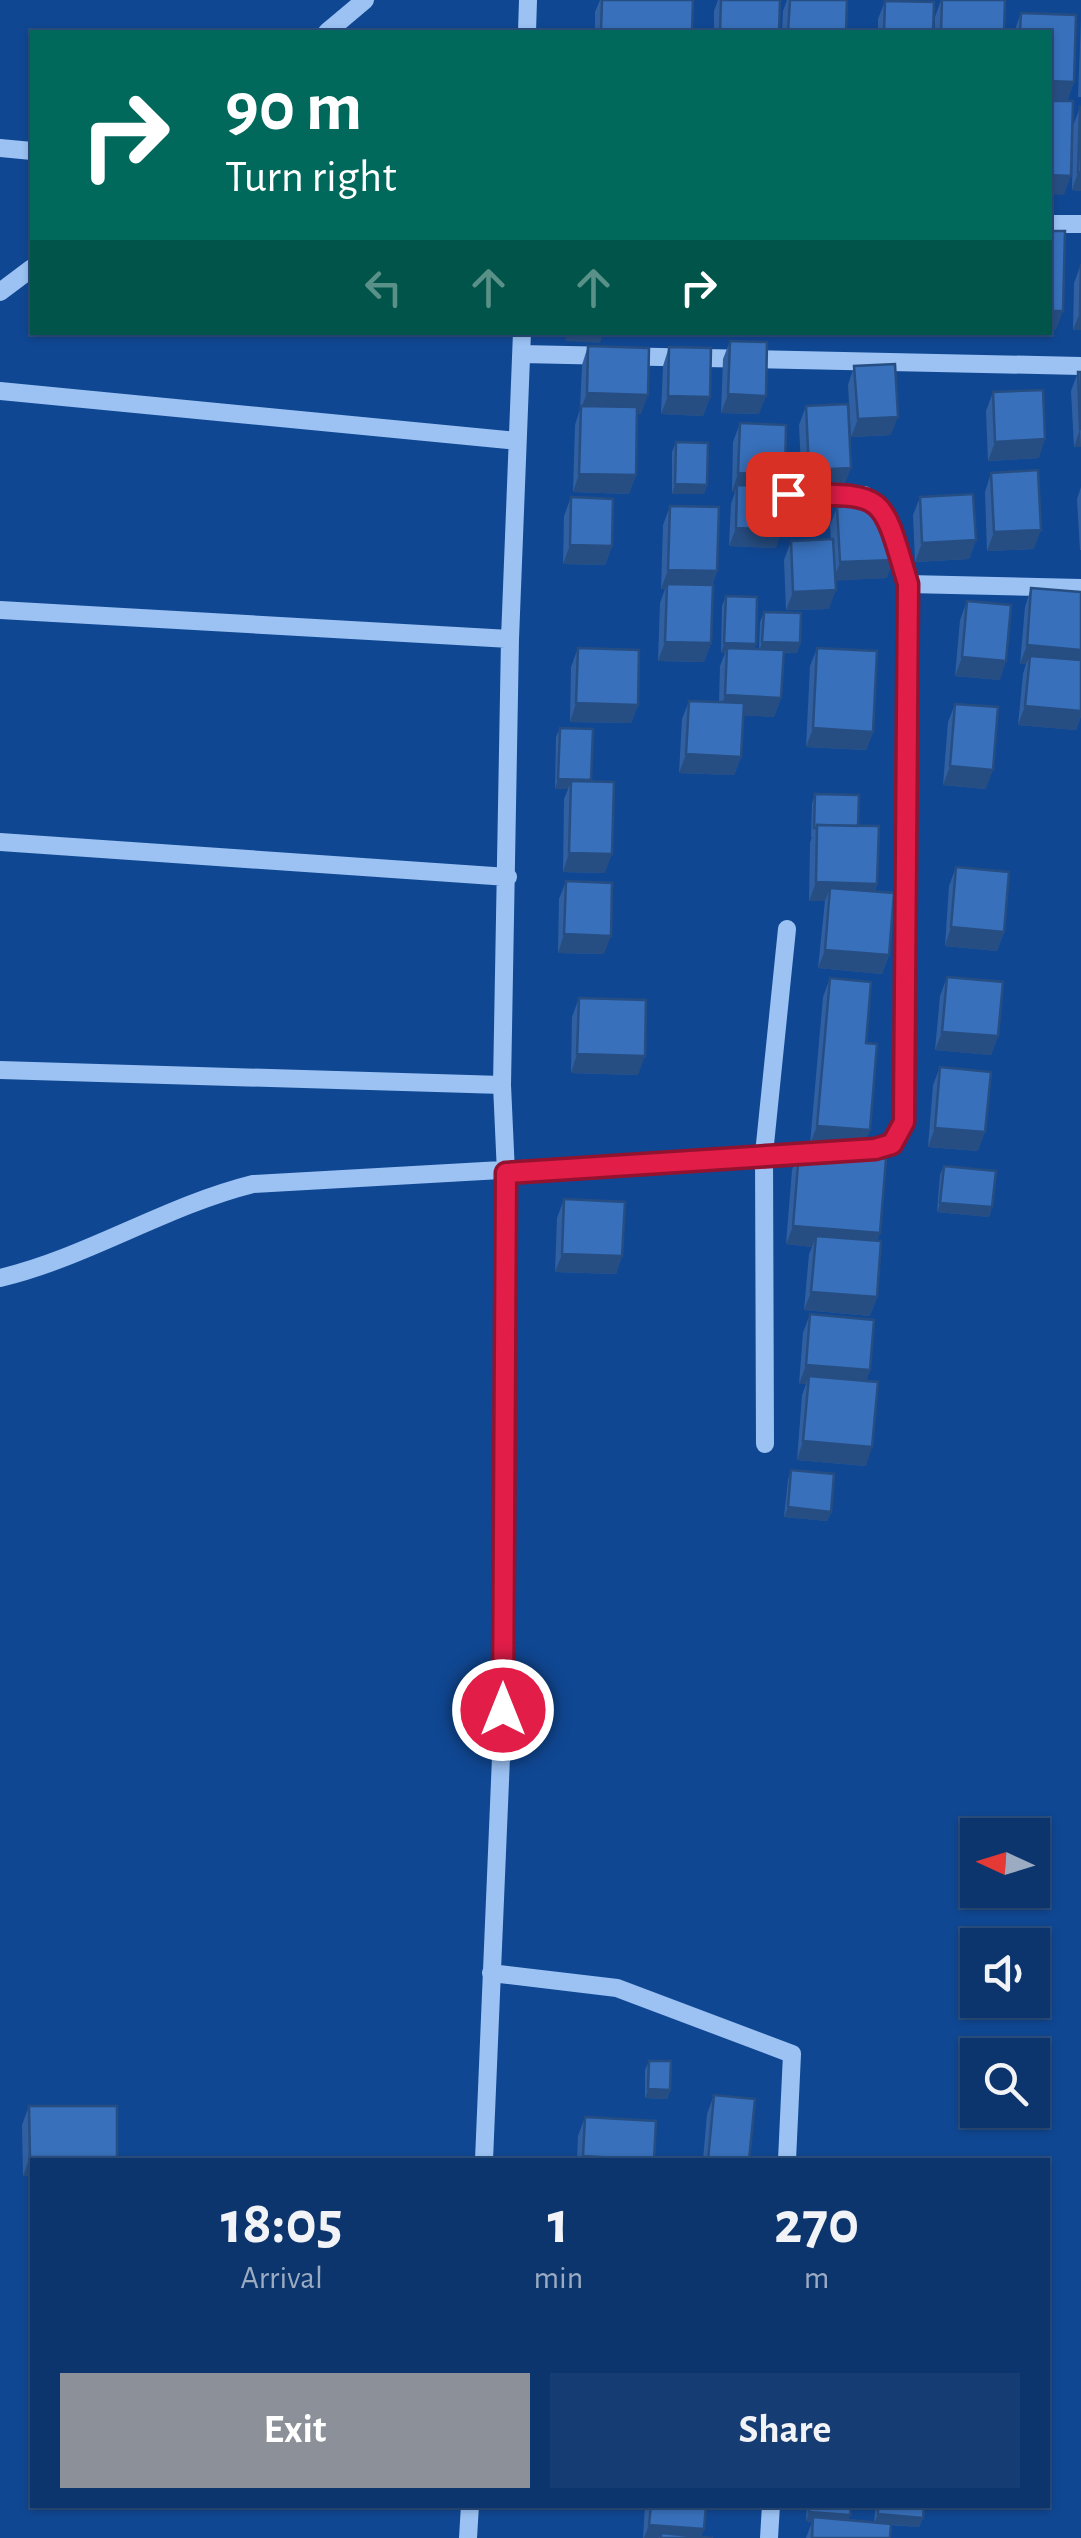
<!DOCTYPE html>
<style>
:root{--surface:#0c356e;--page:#153d73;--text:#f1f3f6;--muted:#9aabc2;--line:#2c5081;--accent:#8c9099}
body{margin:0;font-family:"Alegreya Sans",sans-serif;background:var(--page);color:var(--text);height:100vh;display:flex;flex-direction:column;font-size:38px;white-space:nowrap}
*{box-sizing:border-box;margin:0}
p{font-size:32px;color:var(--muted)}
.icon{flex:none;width:55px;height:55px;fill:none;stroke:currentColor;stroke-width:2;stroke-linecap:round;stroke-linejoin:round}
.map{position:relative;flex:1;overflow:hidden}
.sheet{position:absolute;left:30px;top:2158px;width:1020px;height:350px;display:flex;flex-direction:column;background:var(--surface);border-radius:0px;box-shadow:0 2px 8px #0004,0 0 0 2px var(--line)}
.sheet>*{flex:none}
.top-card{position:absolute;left:30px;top:30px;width:1022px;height:305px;border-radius:0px;box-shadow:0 2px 8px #0004,0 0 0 2px var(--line);background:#00695c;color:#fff;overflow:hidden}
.needle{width:65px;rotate:274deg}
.buttons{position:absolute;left:960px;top:1818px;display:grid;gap:20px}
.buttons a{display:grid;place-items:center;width:90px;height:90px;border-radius:0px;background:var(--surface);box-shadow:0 2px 8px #0004,0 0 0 2px var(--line);font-size:50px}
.pin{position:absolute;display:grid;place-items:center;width:85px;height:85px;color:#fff;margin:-42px;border-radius:20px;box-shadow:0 5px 15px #0006}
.me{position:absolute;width:110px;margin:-55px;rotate:0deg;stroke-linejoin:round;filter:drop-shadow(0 0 8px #0008)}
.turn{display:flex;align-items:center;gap:35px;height:210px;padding:0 30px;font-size:45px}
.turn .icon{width:130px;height:130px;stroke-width:2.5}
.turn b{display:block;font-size:70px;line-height:85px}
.lanes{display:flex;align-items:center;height:95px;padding:0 30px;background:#0003;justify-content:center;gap:50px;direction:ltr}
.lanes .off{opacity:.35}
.eta{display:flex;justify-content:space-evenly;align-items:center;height:170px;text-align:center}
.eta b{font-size:60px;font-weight:700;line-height:70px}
.primary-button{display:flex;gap:20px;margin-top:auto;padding:20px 30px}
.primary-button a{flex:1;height:115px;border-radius:0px;background:var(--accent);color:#fff;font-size:40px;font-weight:700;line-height:115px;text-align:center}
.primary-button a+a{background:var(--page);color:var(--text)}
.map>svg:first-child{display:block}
</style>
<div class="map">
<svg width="1081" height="2538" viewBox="0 0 1081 2538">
<rect width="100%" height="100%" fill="#104792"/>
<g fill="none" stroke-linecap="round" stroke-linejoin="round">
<path stroke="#9bc2f3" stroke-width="18" d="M 327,32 L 365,0
M 527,32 L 528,0
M 0,148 L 32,151
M 1050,224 L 1081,224
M 0,292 L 32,268
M 522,354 L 1081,366
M 0,391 L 517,441
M 908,584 L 1081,588
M 0,610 L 510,639
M 0,842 L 508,877
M 0,1070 L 502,1085
M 0,1278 C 88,1257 165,1206 253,1184 L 875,1149 L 899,1137 L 906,1084 L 908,584 C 899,554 893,511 864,495 L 760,494
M 765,1444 L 764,1154 L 787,929
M 491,1973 L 617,1988 L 792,2054 L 787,2160
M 484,2160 L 503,1710 L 506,1173 L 502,1085 L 510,639 L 522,332
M 468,2538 L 470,2505
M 769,2538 L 771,2505"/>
</g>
<path fill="#3060a1" d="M 600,0 L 693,0 L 692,32 L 595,32 L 595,12 Z
M 718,0 L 780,0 L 779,32 L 714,32 L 714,11 Z
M 787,0 L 847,0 L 846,32 L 782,32 L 783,11 Z
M 941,0 L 1004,32 L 935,32 L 935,17 Z
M 885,1 L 933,32 L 878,32 L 878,19 Z
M 1021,13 L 1076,15 L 1074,82 L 1067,101 L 1050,100 L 1050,32 L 1014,32 Z
M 1081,19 L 1081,97 L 1078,97 Z
M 1080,107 L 1081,191 L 1072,190 L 1073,126 Z
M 1081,264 L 1081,330 L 1073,330 L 1074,283 Z
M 730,341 L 759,414 L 721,413 L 723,359 Z
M 588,346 L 641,414 L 637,414 L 636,475 L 629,494 L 573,492 L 575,425 L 580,409 L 582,365 Z
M 669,347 L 710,397 L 703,416 L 661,414 L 663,366 Z
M 854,366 L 891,435 L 851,437 L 848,385 Z
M 1078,372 L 1081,372 L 1081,447 L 1074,447 L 1071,391 Z
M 993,392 L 1039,458 L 988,461 L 986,411 Z
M 806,406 L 844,487 L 802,489 L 799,425 Z
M 740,423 L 781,486 L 776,548 L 729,546 L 731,504 L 735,492 L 732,492 L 733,442 Z
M 676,442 L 707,485 L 704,494 L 672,494 L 672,452 Z
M 991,473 L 1034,549 L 987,551 L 985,492 Z
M 1081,487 L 1081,550 L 1080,550 L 1077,499 Z
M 571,497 L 612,546 L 605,565 L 563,564 L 564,516 Z
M 920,497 L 976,540 L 969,559 L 915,562 L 913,515 Z
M 670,506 L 717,571 L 712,585 L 711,643 L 704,662 L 658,661 L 660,603 L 665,589 L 661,589 L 663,525 Z
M 837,507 L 887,578 L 836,580 L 829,609 L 786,610 L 784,560 L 791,541 L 831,540 L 830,526 Z
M 1031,588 L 1081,592 L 1081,716 L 1076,730 L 1018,725 L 1023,674 L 1026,664 L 1020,664 L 1025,607 Z
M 726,596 L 756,644 L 754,649 L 759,649 L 760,622 L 764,612 L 800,643 L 797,653 L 784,653 L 781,698 L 774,717 L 744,715 L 741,757 L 734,775 L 679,773 L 682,719 L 689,701 L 719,702 L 720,666 L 725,653 L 721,653 L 722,606 Z
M 967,601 L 1000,680 L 955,676 L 960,620 Z
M 578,648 L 638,705 L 631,723 L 570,722 L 571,667 Z
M 817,648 L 873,732 L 866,750 L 806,747 L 810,666 Z
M 955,704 L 986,789 L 943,785 L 948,722 Z
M 560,728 L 591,781 L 605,873 L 563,872 L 564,799 L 568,789 L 555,789 L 556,737 Z
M 815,794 L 858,826 L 877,884 L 875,891 L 889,955 L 882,974 L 818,968 L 825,901 L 809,901 L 810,843 L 812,837 L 811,837 L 812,804 Z
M 956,867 L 1004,932 L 997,951 L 945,946 L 949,886 Z
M 566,881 L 604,954 L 558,953 L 559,899 Z
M 947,977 L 998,1036 L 991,1055 L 935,1050 L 940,996 Z
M 830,978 L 866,1043 L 863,1149 L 810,1144 L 823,997 Z
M 579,998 L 638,1075 L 571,1073 L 572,1017 Z
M 940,1067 L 978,1151 L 928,1147 L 933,1085 Z
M 799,1152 L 880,1233 L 877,1240 L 877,1297 L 870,1316 L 804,1310 L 809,1254 L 812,1247 L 786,1244 L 792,1170 Z
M 944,1166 L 992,1207 L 989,1217 L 937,1212 L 940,1175 Z
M 564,1199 L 622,1256 L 616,1274 L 555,1272 L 557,1218 Z
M 810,1314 L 870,1370 L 866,1381 L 866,1466 L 797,1460 L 802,1395 L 806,1384 L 799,1384 L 803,1333 Z
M 791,1470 L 831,1512 L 827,1521 L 784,1517 L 788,1480 Z
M 649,2061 L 670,2090 L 667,2099 L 645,2098 L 645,2070 Z
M 714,2095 L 749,2160 L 703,2160 L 707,2114 Z
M 29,2106 L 115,2160 L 23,2176 L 22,2125 Z
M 585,2117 L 654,2160 L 577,2160 L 578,2136 Z
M 645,2505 L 706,2505 L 704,2529 L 701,2537 L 714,2538 L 643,2538 Z
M 807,2505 L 851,2505 L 848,2520 L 874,2522 L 876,2505 L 924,2505 L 923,2518 L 919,2527 L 891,2525 L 890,2538 L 806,2538 L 812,2522 L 806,2521 Z"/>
<path fill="#274e83" d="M 1050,81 L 1074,82 L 1067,101 L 1050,100 Z
M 1078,172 L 1081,172 L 1081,191 L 1072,190 Z
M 1050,175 L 1071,176 L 1064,195 L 1050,194 Z
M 1050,311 L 1063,311 L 1056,330 L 1050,330 Z
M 1080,312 L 1081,312 L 1081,330 L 1073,330 Z
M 568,332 L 604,332 L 600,343 L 565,341 Z
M 587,393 L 648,395 L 641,414 L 580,411 Z
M 728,394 L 766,396 L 759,414 L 721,413 Z
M 668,396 L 710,397 L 703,416 L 661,414 Z
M 898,417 L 891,435 L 851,437 L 858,419 Z
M 1080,429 L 1081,447 L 1074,447 Z
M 1045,439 L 1039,458 L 988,461 L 995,442 Z
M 851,468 L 844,487 L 802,489 L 809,470 Z
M 738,473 L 785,474 L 778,493 L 737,485 L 735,492 L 732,492 Z
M 579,474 L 636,475 L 629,494 L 573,492 Z
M 675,484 L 707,485 L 704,494 L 672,494 Z
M 736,528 L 782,530 L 776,548 L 729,546 Z
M 1041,530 L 1034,549 L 987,551 L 994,532 Z
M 976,540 L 969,559 L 915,562 L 922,543 Z
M 570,545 L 612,546 L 605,565 L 563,564 Z
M 894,560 L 887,578 L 833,581 L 840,562 Z
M 668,570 L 717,571 L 710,589 L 667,584 L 665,589 L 661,589 Z
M 836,590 L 829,609 L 786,610 L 793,592 Z
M 665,642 L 711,643 L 704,662 L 658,661 Z
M 762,642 L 800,643 L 797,653 L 759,652 Z
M 724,643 L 756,644 L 753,653 L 727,648 L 725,653 L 721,653 Z
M 1027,645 L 1081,650 L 1081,659 L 1077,669 L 1030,656 L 1026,664 L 1020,664 Z
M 962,657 L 1006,661 L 1000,680 L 955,676 Z
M 725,695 L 781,698 L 774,717 L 718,714 Z
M 576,703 L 638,705 L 631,723 L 570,722 Z
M 1025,706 L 1081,711 L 1081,716 L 1076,730 L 1018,725 Z
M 813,728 L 873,732 L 866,750 L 806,747 Z
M 686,754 L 741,757 L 734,775 L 679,773 Z
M 950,766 L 993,770 L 986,789 L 943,785 Z
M 558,779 L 591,780 L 571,781 L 568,789 L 555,789 Z
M 569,853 L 612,854 L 605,873 L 563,872 Z
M 816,882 L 877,884 L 871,903 L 830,888 L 825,901 L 809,901 Z
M 951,927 L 1004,932 L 997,951 L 945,946 Z
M 564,934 L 611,936 L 604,954 L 558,953 Z
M 825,950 L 889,955 L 882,974 L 818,968 Z
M 942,1032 L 998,1036 L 991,1055 L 935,1050 Z
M 577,1054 L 645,1056 L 638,1075 L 571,1073 Z
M 817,1126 L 870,1130 L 863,1149 L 810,1144 Z
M 935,1128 L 985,1132 L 978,1151 L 928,1147 Z
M 940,1203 L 992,1207 L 989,1217 L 937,1212 Z
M 793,1226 L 880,1233 L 873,1252 L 816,1236 L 812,1247 L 786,1244 Z
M 562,1254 L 622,1256 L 616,1274 L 555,1272 Z
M 811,1292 L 877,1297 L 870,1316 L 804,1310 Z
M 806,1365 L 870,1370 L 863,1389 L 809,1376 L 806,1384 L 799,1384 Z
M 803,1441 L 872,1447 L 866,1466 L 797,1460 Z
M 788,1507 L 831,1512 L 827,1521 L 784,1517 Z
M 648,2089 L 670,2090 L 667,2099 L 645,2098 Z
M 583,2156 L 654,2160 L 581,2160 Z
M 30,2157 L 117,2157 L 115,2160 L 32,2160 L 32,2176 L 23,2176 Z
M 809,2512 L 850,2515 L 847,2525 L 813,2517 L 812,2522 L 806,2521 Z
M 878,2514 L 923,2518 L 919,2527 L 874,2523 Z
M 649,2525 L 704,2529 L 701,2538 L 661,2533 L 659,2538 L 644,2538 Z"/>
<path fill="#3870bb" stroke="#274e83" stroke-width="2.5" d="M 602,0 L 693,0 L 692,32 L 601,32 Z
M 721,0 L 780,0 L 779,32 L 720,32 Z
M 790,0 L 847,0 L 846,32 L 788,32 Z
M 942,0 L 1005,0 L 1004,32 L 941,32 Z
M 885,1 L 934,2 L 933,32 L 884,32 Z
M 1021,13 L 1076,15 L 1074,82 L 1050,81 L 1050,32 L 1020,32 Z
M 1050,101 L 1073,101 L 1071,176 L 1050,175 Z
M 1080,107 L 1081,107 L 1081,172 L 1078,172 Z
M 1050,231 L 1065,231 L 1063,311 L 1050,311 Z
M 1081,264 L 1081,312 L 1080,312 Z
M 730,341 L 767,342 L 766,396 L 728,394 Z
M 588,346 L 649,348 L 648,395 L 587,393 Z
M 669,347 L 711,348 L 710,397 L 668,396 Z
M 895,364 L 898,417 L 858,419 L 854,366 Z
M 1078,372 L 1081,372 L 1081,429 L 1080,429 Z
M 1043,390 L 1045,439 L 995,442 L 993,392 Z
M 848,404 L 851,468 L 809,470 L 806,406 Z
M 581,406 L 637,407 L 636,475 L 579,474 Z
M 740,423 L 786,425 L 785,474 L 738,473 Z
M 676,442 L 708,443 L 707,485 L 675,484 Z
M 1038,470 L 1041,530 L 994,532 L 991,473 Z
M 737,485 L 784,486 L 782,530 L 736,528 Z
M 973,494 L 976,540 L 922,543 L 920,497 Z
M 571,497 L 613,499 L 612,546 L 570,545 Z
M 891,505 L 894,560 L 840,562 L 837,507 Z
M 670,506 L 719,507 L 717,571 L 668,570 Z
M 833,539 L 836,590 L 793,592 L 791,541 Z
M 667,584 L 713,585 L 711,643 L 665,642 Z
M 1031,588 L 1081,592 L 1081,650 L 1027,645 Z
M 726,596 L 757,597 L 756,644 L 724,643 Z
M 967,601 L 1011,605 L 1006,661 L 962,657 Z
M 764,612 L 801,613 L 800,643 L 762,642 Z
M 578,648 L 639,650 L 638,705 L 576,703 Z
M 727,648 L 784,650 L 781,698 L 725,695 Z
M 817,648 L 877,651 L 873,732 L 813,728 Z
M 1030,656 L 1081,660 L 1081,711 L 1025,706 Z
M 689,701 L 744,703 L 741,757 L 686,754 Z
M 955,704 L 998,707 L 993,770 L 950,766 Z
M 560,728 L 593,729 L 591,780 L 558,779 Z
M 571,781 L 614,782 L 612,854 L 569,853 Z
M 815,794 L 859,795 L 858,826 L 817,825 L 817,828 L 814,828 Z
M 817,825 L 879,826 L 877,884 L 816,882 Z
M 956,867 L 1009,872 L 1004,932 L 951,927 Z
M 566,881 L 612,883 L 611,936 L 564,934 Z
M 830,888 L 894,893 L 889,955 L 825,950 Z
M 947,977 L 1003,982 L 998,1036 L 942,1032 Z
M 830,978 L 871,982 L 866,1043 L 877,1044 L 870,1130 L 817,1126 Z
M 579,998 L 646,1000 L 645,1056 L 577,1054 Z
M 940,1067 L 991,1072 L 985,1132 L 935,1128 Z
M 799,1152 L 886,1159 L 880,1233 L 793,1226 Z
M 944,1166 L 996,1171 L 992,1207 L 940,1203 Z
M 564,1199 L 625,1202 L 622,1256 L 562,1254 Z
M 816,1236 L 881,1241 L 877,1297 L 811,1292 Z
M 810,1314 L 874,1320 L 870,1370 L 806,1365 Z
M 809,1376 L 878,1382 L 872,1447 L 803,1441 Z
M 791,1470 L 834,1474 L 831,1512 L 788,1507 Z
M 649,2061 L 671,2061 L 670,2090 L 648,2089 Z
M 714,2095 L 755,2099 L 749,2160 L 708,2160 Z
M 29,2106 L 117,2106 L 117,2157 L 30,2157 Z
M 585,2117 L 656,2121 L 654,2160 L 583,2156 Z
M 651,2505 L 706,2505 L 704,2529 L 649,2525 Z
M 810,2505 L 851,2505 L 850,2515 L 809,2512 Z
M 878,2505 L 924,2505 L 923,2518 L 878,2514 Z
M 813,2517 L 891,2524 L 890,2538 L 812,2538 Z
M 661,2533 L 713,2538 L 661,2538 Z"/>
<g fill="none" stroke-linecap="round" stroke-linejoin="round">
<defs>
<path id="route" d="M 503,1710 L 506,1173 L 875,1149 L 892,1144 L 904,1122 L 908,584 C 880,488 886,496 788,494"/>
</defs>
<use href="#route" stroke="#92132f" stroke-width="25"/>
<use href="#route" stroke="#e11d48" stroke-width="18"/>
</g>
</svg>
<div class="buttons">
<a><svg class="needle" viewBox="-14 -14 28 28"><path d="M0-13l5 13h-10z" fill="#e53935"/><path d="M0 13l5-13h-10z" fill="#9aabc2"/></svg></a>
<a><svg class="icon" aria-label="sound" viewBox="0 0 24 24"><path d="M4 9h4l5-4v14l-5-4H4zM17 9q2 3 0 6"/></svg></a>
<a><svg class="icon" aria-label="search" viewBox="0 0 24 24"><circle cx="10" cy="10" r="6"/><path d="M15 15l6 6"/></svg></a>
</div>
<div class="pin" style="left:788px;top:494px;background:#d93025"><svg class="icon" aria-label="arrive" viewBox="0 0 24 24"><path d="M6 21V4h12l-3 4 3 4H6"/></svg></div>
<svg class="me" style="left:503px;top:1710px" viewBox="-20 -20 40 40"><circle r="17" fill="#e11d48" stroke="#fff" stroke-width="3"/><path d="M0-11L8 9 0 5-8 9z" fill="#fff"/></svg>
<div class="top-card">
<div class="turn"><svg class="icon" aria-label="right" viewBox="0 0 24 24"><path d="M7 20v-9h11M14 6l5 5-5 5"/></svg><div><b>90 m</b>Turn right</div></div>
<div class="lanes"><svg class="icon off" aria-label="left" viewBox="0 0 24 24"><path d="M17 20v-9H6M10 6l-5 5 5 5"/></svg><svg class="icon off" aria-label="ahead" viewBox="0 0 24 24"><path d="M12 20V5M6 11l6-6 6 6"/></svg><svg class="icon off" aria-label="ahead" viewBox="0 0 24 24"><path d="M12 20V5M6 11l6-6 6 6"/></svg><svg class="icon" aria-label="right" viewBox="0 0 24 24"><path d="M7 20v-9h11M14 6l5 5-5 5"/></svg></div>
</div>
<section class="sheet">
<div class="eta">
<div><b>18:05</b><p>Arrival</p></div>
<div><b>1</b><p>min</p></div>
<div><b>270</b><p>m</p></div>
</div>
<div class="primary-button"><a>Exit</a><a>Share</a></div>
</section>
</div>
